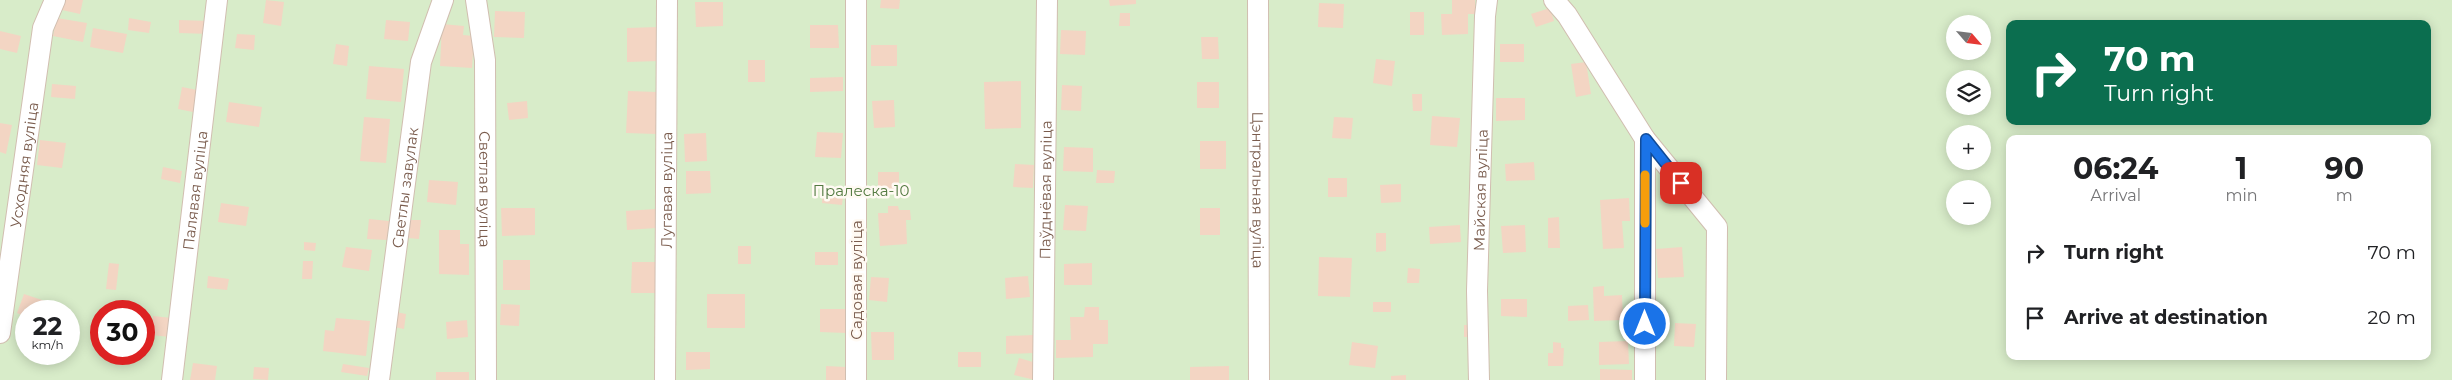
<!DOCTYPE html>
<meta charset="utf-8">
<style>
:root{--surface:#fff;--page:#f6f6f6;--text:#202124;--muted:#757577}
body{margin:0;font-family:Montserrat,sans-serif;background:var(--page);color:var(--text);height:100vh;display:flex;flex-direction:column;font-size:19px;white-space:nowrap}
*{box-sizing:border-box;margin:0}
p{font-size:16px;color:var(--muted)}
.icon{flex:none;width:28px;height:28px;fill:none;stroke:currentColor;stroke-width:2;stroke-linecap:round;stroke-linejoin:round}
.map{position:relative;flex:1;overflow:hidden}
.drawer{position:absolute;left:2006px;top:135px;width:425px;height:225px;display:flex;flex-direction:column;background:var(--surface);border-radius:10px;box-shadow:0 2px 12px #0003}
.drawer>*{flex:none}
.hud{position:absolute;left:2006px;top:20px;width:425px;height:105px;border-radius:10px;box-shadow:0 2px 12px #0003;background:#0b6e4f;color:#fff;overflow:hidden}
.needle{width:32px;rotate:118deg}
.tools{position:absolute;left:1946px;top:15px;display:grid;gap:10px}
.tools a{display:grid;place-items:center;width:45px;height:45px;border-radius:50%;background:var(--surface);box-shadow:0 2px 12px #0003;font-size:25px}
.speed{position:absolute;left:15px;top:300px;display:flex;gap:10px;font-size:25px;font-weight:700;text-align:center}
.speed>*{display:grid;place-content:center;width:65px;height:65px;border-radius:50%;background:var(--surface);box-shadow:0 2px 12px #0003;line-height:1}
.speed small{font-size:12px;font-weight:400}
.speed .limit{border:8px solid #d22;background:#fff;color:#111}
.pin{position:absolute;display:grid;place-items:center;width:42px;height:42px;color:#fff;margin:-21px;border-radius:10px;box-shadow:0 2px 8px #0006}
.me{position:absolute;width:55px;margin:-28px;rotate:0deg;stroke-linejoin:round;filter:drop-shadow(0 0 4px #0008)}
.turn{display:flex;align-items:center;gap:18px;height:105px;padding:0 15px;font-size:22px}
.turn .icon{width:65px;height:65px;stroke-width:2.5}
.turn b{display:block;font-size:35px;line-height:42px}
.eta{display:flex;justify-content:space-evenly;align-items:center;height:85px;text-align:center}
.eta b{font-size:30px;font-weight:700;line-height:35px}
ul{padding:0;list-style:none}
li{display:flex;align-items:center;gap:15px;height:65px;padding:0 15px}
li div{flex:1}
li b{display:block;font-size:19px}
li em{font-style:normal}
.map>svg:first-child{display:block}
</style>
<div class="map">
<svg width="2452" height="380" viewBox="0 0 2452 380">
<rect width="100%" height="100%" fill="#fdf6ec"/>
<path fill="#d8ecc9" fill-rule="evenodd" d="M 0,0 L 2452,0 L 2452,380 L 0,380 ZM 1955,24 L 1982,24 L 1982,51 L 1955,51 ZM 2010,24 L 2428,24 L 2428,121 L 2010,121 ZM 1955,79 L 1982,79 L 1982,106 L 1955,106 ZM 1955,134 L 1982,134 L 1982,161 L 1955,161 ZM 2010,139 L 2428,139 L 2428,356 L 2010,356 ZM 1955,189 L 1982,189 L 1982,216 L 1955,216 ZM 26,311 L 69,311 L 69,354 L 26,354 ZM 101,311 L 144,311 L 144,354 L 101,354 Z"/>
<path fill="#f3d5c3" d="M 64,0 L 83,0 L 80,14 L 62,10 Z
M 266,0 L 284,2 L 281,26 L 263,23 Z
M 881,0 L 900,0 L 899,9 L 880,8 Z
M 1109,0 L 1136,0 L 1136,4 L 1110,6 Z
M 1452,0 L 1475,0 L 1475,14 L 1468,14 L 1468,34 L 1442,35 L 1441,14 L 1452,14 Z
M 695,2 L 723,2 L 723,26 L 696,27 Z
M 1319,3 L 1344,4 L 1343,28 L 1318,27 Z
M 1550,8 L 1554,21 L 1536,27 L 1531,14 Z
M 495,11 L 525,12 L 524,38 L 494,37 Z
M 1410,12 L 1424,12 L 1424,35 L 1410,35 Z
M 1120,13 L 1130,13 L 1130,26 L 1119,26 Z
M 57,18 L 87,23 L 83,42 L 53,36 Z
M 129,18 L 151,22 L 149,33 L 128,30 Z
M 179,20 L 210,21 L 210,34 L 179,33 Z
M 386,20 L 410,22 L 408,41 L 384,39 Z
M 442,24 L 464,26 L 463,35 L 474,36 L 472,68 L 440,66 Z
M 810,25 L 838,25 L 839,48 L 810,48 Z
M 658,27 L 659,61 L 627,62 L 627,28 Z
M 93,28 L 127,34 L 123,53 L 90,47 Z
M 1061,30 L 1086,31 L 1085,55 L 1060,54 Z
M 0,31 L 21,36 L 17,53 L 0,49 Z
M 237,34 L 255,35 L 254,50 L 235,48 Z
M 1201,37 L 1218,37 L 1219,59 L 1202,59 Z
M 336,44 L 349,46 L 347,66 L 333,64 Z
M 1500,44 L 1524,44 L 1524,62 L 1500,62 Z
M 871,45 L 897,45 L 897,66 L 871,66 Z
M 1376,59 L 1395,61 L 1392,86 L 1373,83 Z
M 748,60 L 765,60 L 765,82 L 748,82 Z
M 1586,62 L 1591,94 L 1576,97 L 1571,64 Z
M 369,66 L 404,69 L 401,102 L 366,99 Z
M 843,77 L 843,91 L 810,92 L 810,78 Z
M 1021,81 L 1021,128 L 985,129 L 984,82 Z
M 1197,82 L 1219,82 L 1219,108 L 1197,108 Z
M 52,84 L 76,86 L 75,99 L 51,97 Z
M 1062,85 L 1082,86 L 1081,111 L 1061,110 Z
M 182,87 L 202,91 L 198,113 L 178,109 Z
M 628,91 L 657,92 L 656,134 L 626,133 Z
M 1412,94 L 1422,94 L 1422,111 L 1413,111 Z
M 1496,98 L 1525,98 L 1525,120 L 1496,121 Z
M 894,100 L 895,127 L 874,128 L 872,101 Z
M 527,101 L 528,118 L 509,120 L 507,103 Z
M 229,102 L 262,107 L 259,127 L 226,122 Z
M 1432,116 L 1460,118 L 1457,147 L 1430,145 Z
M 364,117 L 390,119 L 386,163 L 360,161 Z
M 1334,117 L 1353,118 L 1351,139 L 1332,138 Z
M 0,123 L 12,125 L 6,154 L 0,152 Z
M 817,132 L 843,133 L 841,158 L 815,157 Z
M 706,133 L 707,161 L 685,162 L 684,134 Z
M 40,140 L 66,143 L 62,168 L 37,165 Z
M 1200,141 L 1226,141 L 1226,169 L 1200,169 Z
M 1064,147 L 1093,148 L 1093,172 L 1063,171 Z
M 1534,162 L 1535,180 L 1506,181 L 1505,164 Z
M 1015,164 L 1034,165 L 1033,188 L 1013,187 Z
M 163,167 L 182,171 L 180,183 L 161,179 Z
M 1097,170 L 1115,171 L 1114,183 L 1096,183 Z
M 686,171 L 710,171 L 711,193 L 686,194 Z
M 878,172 L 899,172 L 899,189 L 878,189 Z
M 1328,178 L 1347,178 L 1347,197 L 1328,197 Z
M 429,180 L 458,182 L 456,205 L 427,202 Z
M 1401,184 L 1401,202 L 1381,203 L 1380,185 Z
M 823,186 L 844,188 L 842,205 L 822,203 Z
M 1629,198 L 1630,221 L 1622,221 L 1624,248 L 1603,249 L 1600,200 Z
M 221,203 L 249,207 L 246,226 L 218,222 Z
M 1065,205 L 1088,206 L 1086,231 L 1063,230 Z
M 888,206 L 898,206 L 899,210 L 910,210 L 911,220 L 906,220 L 907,244 L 880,246 L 878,213 L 888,213 Z
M 501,208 L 535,208 L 535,235 L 502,236 Z
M 1200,208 L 1220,208 L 1220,235 L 1200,235 Z
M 655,209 L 656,228 L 627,230 L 626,211 Z
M 1559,217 L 1560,248 L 1548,248 L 1548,218 Z
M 369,219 L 389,221 L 387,240 L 367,239 Z
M 409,220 L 421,220 L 419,239 L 408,238 Z
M 1460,225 L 1461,242 L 1430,244 L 1429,227 Z
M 1525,225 L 1526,252 L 1503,253 L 1501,226 Z
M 439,230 L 460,230 L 460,244 L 469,244 L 469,275 L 439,274 Z
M 1376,233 L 1386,233 L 1386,251 L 1376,252 Z
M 304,242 L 316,243 L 315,251 L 304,250 Z
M 738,246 L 751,246 L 751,264 L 738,264 Z
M 346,247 L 372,250 L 369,271 L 342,267 Z
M 1682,247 L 1684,277 L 1658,278 L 1656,249 Z
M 815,252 L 838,252 L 838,265 L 815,265 Z
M 1319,257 L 1352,258 L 1350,297 L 1318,296 Z
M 503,260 L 530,260 L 530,290 L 503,290 Z
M 303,261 L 313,261 L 312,279 L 302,279 Z
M 632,262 L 656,262 L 656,293 L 631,293 Z
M 109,263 L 119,264 L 116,290 L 106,289 Z
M 1092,263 L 1092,285 L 1064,285 L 1064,264 Z
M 1408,268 L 1420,269 L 1419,283 L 1407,283 Z
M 208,276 L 229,279 L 227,290 L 207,288 Z
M 1028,276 L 1030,297 L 1006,299 L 1005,278 Z
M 871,277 L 889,278 L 887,302 L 869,300 Z
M 1604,286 L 1604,296 L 1622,295 L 1623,320 L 1594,321 L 1593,287 Z
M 24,294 L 45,301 L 42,311 L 26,311 L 26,317 L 17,313 Z
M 707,294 L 745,294 L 745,328 L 707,328 Z
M 1501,299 L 1527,299 L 1527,317 L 1501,316 Z
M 1373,302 L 1391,302 L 1391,312 L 1373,312 Z
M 501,304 L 520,305 L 519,326 L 500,325 Z
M 1588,305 L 1589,320 L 1568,321 L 1568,306 Z
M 1085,307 L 1099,307 L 1099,320 L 1108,320 L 1108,344 L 1093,344 L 1093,357 L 1056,358 L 1056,340 L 1071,340 L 1070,317 L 1084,317 Z
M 820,309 L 846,309 L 846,333 L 820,332 Z
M 396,312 L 406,314 L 404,329 L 394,327 Z
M 153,316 L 172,318 L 170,337 L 151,335 Z
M 336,318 L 370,321 L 366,356 L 323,351 L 325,330 L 334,331 Z
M 467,320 L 468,337 L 447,339 L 446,322 Z
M 1675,323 L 1696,324 L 1694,347 L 1674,346 Z
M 1464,325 L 1471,325 L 1472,337 L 1464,337 Z
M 871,332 L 894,332 L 894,360 L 872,360 Z
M 1033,335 L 1033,353 L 1006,354 L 1006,336 Z
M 1628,341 L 1629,364 L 1599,365 L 1599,342 Z
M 1352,342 L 1378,346 L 1375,368 L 1349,365 Z
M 1553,342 L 1561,343 L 1561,348 L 1564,348 L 1563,366 L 1548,366 L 1548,353 L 1553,353 Z
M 686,352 L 710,352 L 710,369 L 686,370 Z
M 958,352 L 981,352 L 981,367 L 958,367 Z
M 1019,358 L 1040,364 L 1035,380 L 1014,375 Z
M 193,363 L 217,366 L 215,380 L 190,380 Z
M 343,364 L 369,368 L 367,376 L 341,372 Z
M 826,366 L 846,367 L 846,380 L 826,380 Z
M 1229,366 L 1229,380 L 1190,380 L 1190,367 Z
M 254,367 L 269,368 L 268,380 L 253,379 Z
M 1600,369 L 1632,370 L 1632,380 L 1600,380 Z
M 436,372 L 469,372 L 469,380 L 436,380 Z
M 1406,375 L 1406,380 L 1391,380 L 1391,376 Z"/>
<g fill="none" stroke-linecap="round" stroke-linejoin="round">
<defs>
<g id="minor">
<path id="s1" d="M 476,0 L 485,60 L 486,380"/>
<path d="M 856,0 L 856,380"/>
<path id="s2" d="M 1258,0 L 1259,380"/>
<path d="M 1554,0 L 1567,15 L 1645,139 L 1717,227 L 1716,380"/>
<path id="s3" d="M 0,333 L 43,28 L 55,0"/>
<path id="s4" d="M 172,380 L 217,0"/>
<path id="s5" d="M 379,380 L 421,62 L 443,0"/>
<path id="s6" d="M 665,380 L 667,0"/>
<path id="s7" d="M 1043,380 L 1047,0"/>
<path id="s8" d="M 1479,380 L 1477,291 L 1485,16 L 1487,0"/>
<path d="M 1645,380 L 1645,139"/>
</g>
</defs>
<use href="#minor" stroke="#d1beb0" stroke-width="22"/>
<use href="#minor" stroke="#fff" stroke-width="20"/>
</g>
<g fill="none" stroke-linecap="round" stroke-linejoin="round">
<defs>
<path id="route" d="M 1645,324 L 1646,139 L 1681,183"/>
</defs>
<use href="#route" stroke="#114b97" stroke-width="12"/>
<use href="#route" stroke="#1a73e8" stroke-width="9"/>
<path stroke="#f59e0b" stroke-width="9" d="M 1645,223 L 1645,175"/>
</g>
<g text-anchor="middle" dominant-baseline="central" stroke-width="5" stroke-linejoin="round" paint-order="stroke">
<g font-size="15" fill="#7a5c4d" stroke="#fffaf3">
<text stroke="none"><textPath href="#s3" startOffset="170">Усходняя вуліца</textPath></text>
<text stroke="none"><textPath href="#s5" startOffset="194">Светлы завулак</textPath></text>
<text stroke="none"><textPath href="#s4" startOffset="191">Палявая вуліца</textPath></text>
<text stroke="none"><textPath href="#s1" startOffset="190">Светлая вуліца</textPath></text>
<text stroke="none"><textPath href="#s6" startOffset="190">Лугавая вуліца</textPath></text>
<text stroke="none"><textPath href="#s7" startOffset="190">Паўднёвая вуліца</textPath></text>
<text stroke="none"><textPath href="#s2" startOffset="190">Цэнтральная вуліца</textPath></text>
<text stroke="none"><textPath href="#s8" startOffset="190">Майская вуліца</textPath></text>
<text transform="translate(856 280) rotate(-90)">Садовая вуліца</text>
</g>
<g font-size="15" fill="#537a41" stroke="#fffaf3">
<text x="861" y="190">Пралеска-10</text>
</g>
</g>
</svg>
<div class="tools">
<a><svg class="needle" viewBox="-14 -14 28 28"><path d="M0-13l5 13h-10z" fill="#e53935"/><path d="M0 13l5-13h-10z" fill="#757577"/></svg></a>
<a><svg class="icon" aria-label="layers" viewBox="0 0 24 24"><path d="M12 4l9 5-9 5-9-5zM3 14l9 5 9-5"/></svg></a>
<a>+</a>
<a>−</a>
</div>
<div class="speed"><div>22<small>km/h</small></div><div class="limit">30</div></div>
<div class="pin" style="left:1681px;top:183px;background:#d93025"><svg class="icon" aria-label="arrive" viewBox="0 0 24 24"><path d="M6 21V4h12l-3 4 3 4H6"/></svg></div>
<svg class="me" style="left:1645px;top:324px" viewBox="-20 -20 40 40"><circle r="17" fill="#1a73e8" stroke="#fff" stroke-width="3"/><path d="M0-11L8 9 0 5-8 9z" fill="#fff"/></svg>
<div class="hud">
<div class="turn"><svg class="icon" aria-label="right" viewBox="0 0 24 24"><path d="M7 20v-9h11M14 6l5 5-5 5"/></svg><div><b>70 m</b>Turn right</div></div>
</div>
<section class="drawer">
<div class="eta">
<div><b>06:24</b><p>Arrival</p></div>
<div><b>1</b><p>min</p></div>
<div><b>90</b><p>m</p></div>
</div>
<ul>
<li><svg class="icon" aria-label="right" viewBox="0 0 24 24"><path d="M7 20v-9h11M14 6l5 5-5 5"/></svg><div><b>Turn right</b></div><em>70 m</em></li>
<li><svg class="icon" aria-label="arrive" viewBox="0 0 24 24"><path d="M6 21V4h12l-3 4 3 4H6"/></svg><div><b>Arrive at destination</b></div><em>20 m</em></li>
</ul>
</section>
</div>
